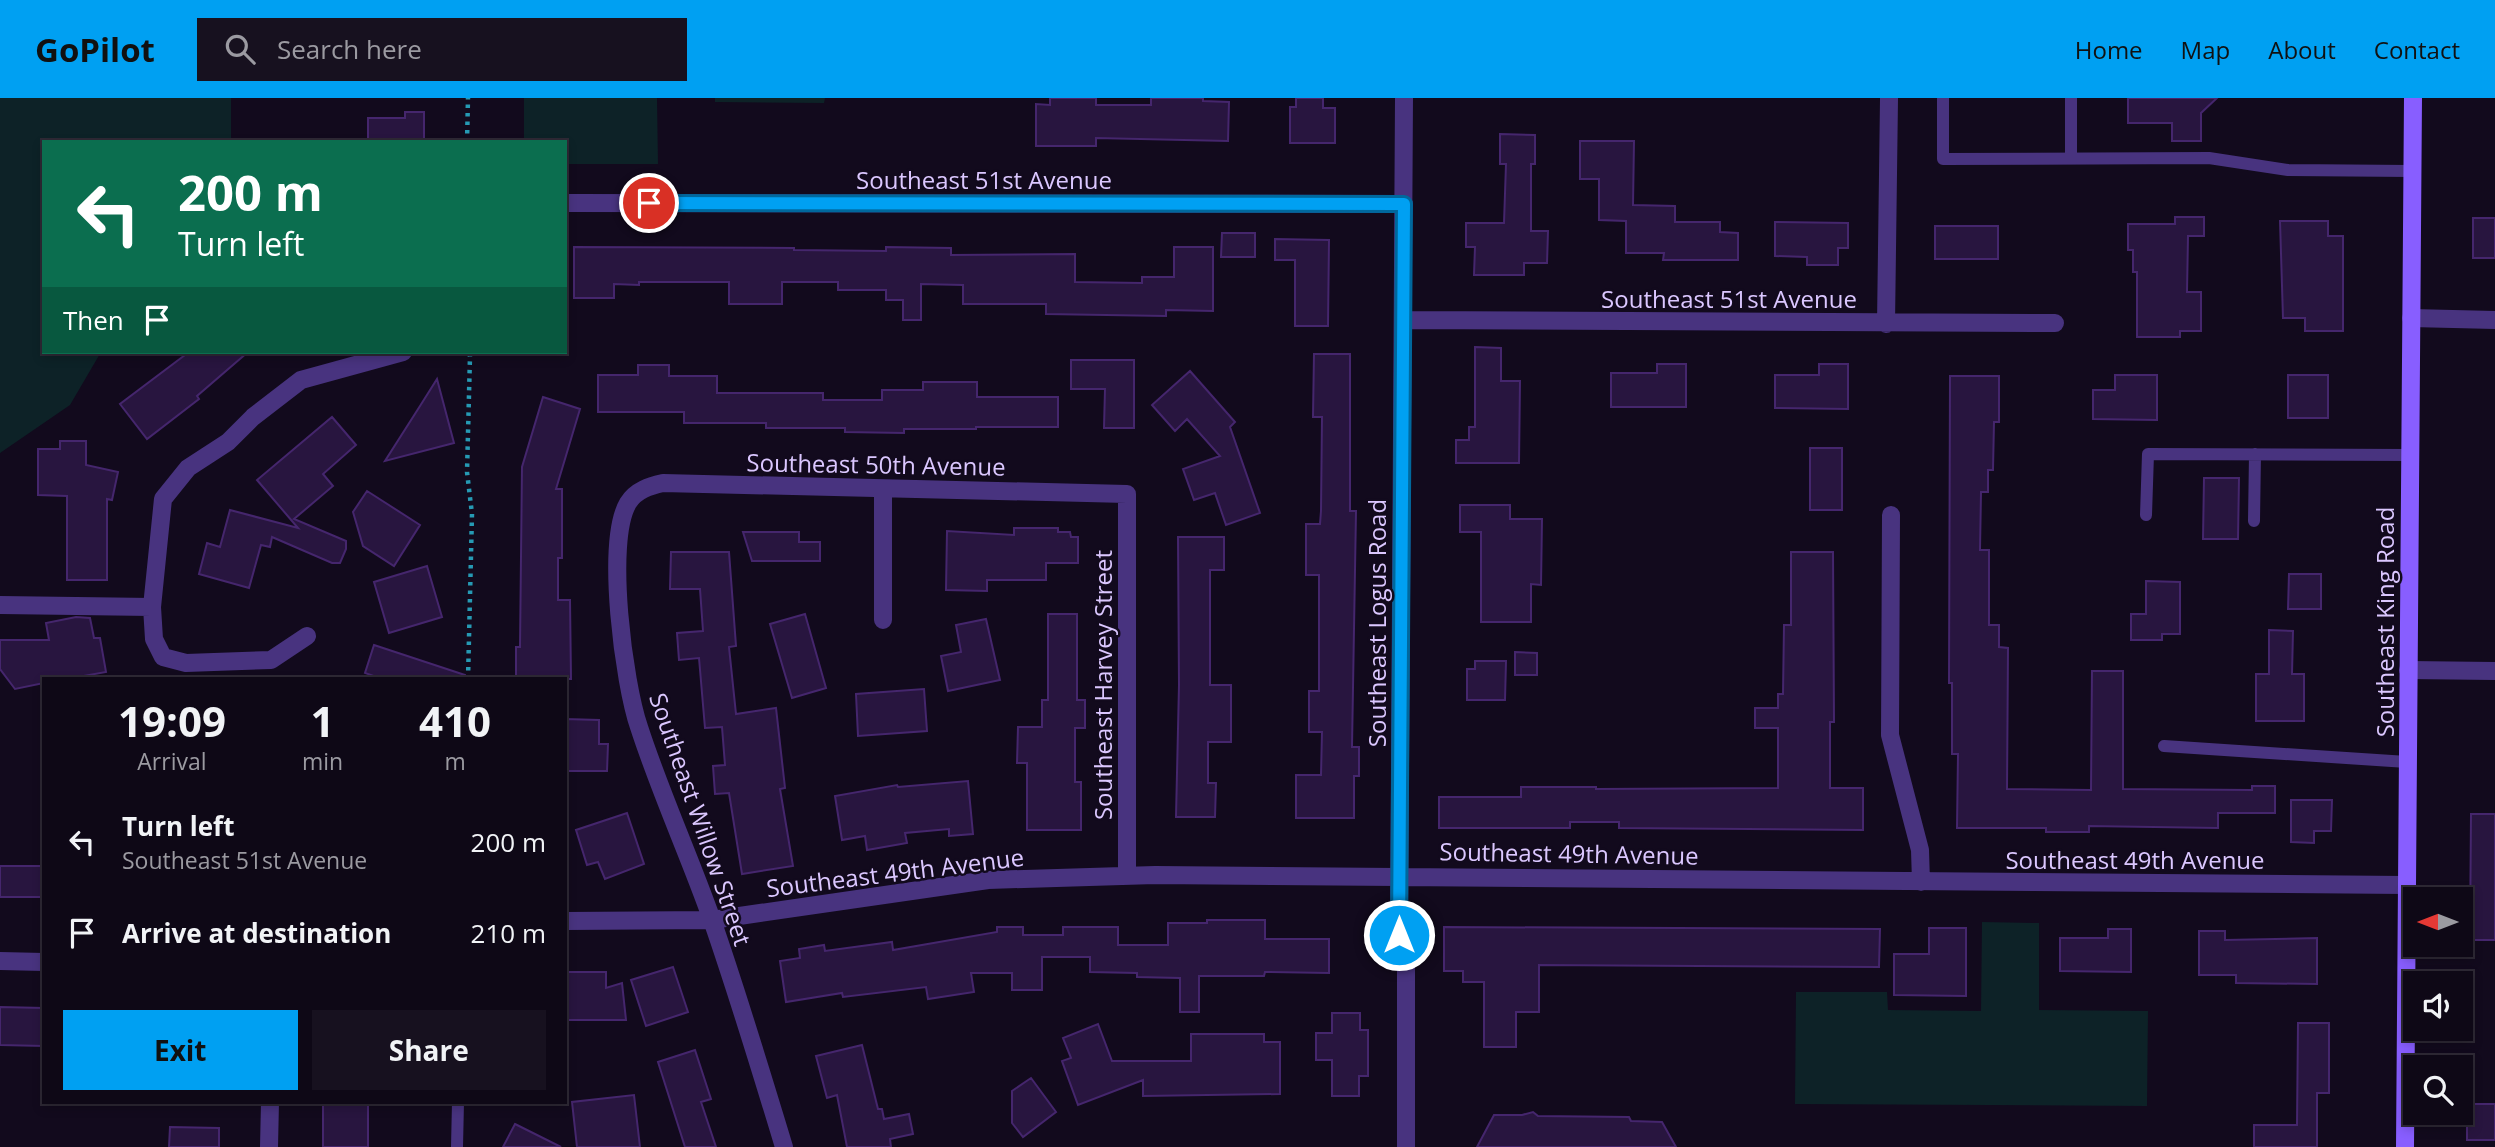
<!DOCTYPE html>
<style>
:root{--surface:#0e0816;--page:#17111f;--text:#f1f3f6;--muted:#9b9aa1;--line:#2e2935;--accent:#00a0f2}
body{margin:0;font-family:"Open Sans",sans-serif;background:var(--page);color:var(--text);height:100vh;display:flex;flex-direction:column;font-size:26px;white-space:nowrap}
*{box-sizing:border-box;margin:0}
p{font-size:23px;color:var(--muted)}
.icon{flex:none;width:38px;height:38px;fill:none;stroke:currentColor;stroke-width:2;stroke-linecap:round;stroke-linejoin:round}
.map{position:relative;flex:1;overflow:hidden}
.panel{position:absolute;left:42px;top:579px;width:525px;height:427px;display:flex;flex-direction:column;background:var(--surface);border-radius:0px;box-shadow:0 4px 10px #0003,0 0 0 2px var(--line)}
.panel>*{flex:none}
.hud{position:absolute;left:42px;top:42px;width:525px;height:214px;border-radius:0px;box-shadow:0 4px 10px #0003,0 0 0 2px var(--line);background:#0b6e4f;color:#fff;overflow:hidden}
.needle{width:46px;rotate:270deg}
.buttons{position:absolute;left:2403px;top:789px;display:grid;gap:14px}
.buttons a{display:grid;place-items:center;width:70px;height:70px;border-radius:0px;background:var(--surface);box-shadow:0 4px 10px #0003,0 0 0 2px var(--line);font-size:35px}
.pin{position:absolute;display:grid;place-items:center;width:60px;height:60px;color:#fff;margin:-30px;border:4px solid #fff;border-radius:50%;box-shadow:0 2px 7px #0007}
.me{position:absolute;width:77px;margin:-38px;rotate:0deg;stroke-linejoin:round;filter:drop-shadow(0 0 5px #0008)}
.turn{display:flex;align-items:center;gap:24px;height:147px;padding:0 21px;font-size:32px}
.turn .icon{width:91px;height:91px;stroke-width:2.5}
.turn b{display:block;font-size:49px;line-height:60px}
.then{display:flex;align-items:center;height:66px;padding:0 21px;background:#0003;gap:14px;font-size:26px}
.eta{display:flex;justify-content:space-evenly;align-items:center;height:119px;text-align:center}
.eta b{font-size:42px;font-weight:700;line-height:49px}
.button{display:flex;gap:14px;margin-top:auto;padding:14px 21px}
.button a{flex:1;height:80px;border-radius:0px;background:var(--accent);color:#111;font-size:28px;font-weight:700;line-height:80px;text-align:center}
.button a+a{background:var(--page);color:var(--text)}
ul{padding:0;list-style:none}
li{display:flex;align-items:center;gap:21px;height:91px;padding:0 21px}
li div{flex:1}
li b{display:block;font-size:26px}
li em{font-style:normal}
header{display:flex;align-items:center;gap:42px;box-sizing:border-box;height:98px;padding:0 35px;background:var(--accent);color:#111}
header strong{font-size:33px}
nav{display:flex;gap:38px;margin-inline-start:auto;font-size:24px}
.search{width:490px;height:63px;background:var(--page);display:flex;align-items:center;gap:18px;box-sizing:border-box;padding:0 24px;border-radius:0px;color:var(--muted);font-size:26px}
.map>svg:first-child{display:block}
</style>
<header>
<strong>GoPilot</strong>
<div class="search"><svg class="icon" aria-label="search" viewBox="0 0 24 24"><circle cx="10" cy="10" r="6"/><path d="M15 15l6 6"/></svg>Search here</div>
<nav><a>Home</a><a>Map</a><a>About</a><a>Contact</a></nav>
</header>
<div class="map">
<svg width="2495" height="1049" viewBox="0 0 2495 1049">
<rect width="100%" height="100%" fill="#120a1d"/>
<path fill="#0d2227" d="M 0,0 L 231,0 L 231,44 L 44,44 L 44,254 L 101,254 L 70,307 L 0,355 Z
M 524,0 L 657,0 L 658,66 L 565,66 L 565,44 L 524,44 Z
M 715,0 L 825,0 L 824,5 L 715,4 Z
M 1982,824 L 2039,825 L 2039,912 L 2148,913 L 2147,1008 L 1795,1006 L 1796,894 L 1887,894 L 1888,912 L 1981,913 Z"/>
<path fill="#28153f" stroke="#45266d" stroke-width="2" d="M 1050,0 L 1096,0 L 1096,7 L 1151,7 L 1151,0 L 1203,0 L 1203,3 L 1229,4 L 1228,43 L 1096,40 L 1096,48 L 1036,48 L 1036,6 L 1050,7 Z
M 1296,0 L 1323,0 L 1323,10 L 1335,10 L 1335,45 L 1290,45 L 1290,9 L 1296,9 Z
M 2128,0 L 2217,0 L 2201,15 L 2201,43 L 2172,43 L 2172,25 L 2128,25 Z
M 405,14 L 424,14 L 424,44 L 368,44 L 368,20 L 405,20 Z
M 1500,36 L 1535,37 L 1535,66 L 1531,66 L 1531,133 L 1548,133 L 1547,165 L 1524,165 L 1524,177 L 1474,177 L 1475,149 L 1466,149 L 1466,125 L 1504,125 L 1506,66 L 1500,66 Z
M 1580,43 L 1634,43 L 1633,107 L 1675,108 L 1675,124 L 1720,124 L 1720,134 L 1738,135 L 1738,162 L 1663,162 L 1664,155 L 1626,155 L 1626,123 L 1599,122 L 1599,81 L 1580,81 Z
M 2175,119 L 2204,119 L 2204,138 L 2188,138 L 2187,194 L 2201,194 L 2201,233 L 2180,233 L 2180,239 L 2137,239 L 2137,174 L 2133,174 L 2133,152 L 2128,152 L 2128,126 L 2175,126 Z
M 2473,120 L 2495,120 L 2495,160 L 2473,160 Z
M 2280,123 L 2328,123 L 2328,138 L 2343,138 L 2343,233 L 2305,233 L 2305,220 L 2283,220 Z
M 1775,124 L 1848,125 L 1848,150 L 1838,150 L 1838,167 L 1807,167 L 1807,159 L 1775,158 Z
M 1935,128 L 1998,128 L 1998,161 L 1935,161 Z
M 1222,135 L 1255,135 L 1255,159 L 1221,159 Z
M 1275,141 L 1329,142 L 1328,228 L 1295,228 L 1295,162 L 1275,162 Z
M 574,149 L 794,150 L 794,152 L 886,153 L 886,149 L 951,150 L 951,157 L 1075,156 L 1075,184 L 1142,185 L 1142,179 L 1174,179 L 1174,149 L 1213,149 L 1213,213 L 1166,212 L 1166,218 L 1046,216 L 1046,206 L 963,206 L 963,187 L 921,186 L 921,222 L 903,222 L 903,202 L 886,202 L 886,192 L 838,192 L 838,184 L 782,184 L 782,206 L 729,206 L 729,184 L 639,184 L 639,187 L 614,186 L 614,200 L 574,200 Z
M 1475,249 L 1501,250 L 1501,283 L 1520,283 L 1519,365 L 1456,365 L 1456,342 L 1469,342 L 1469,329 L 1475,329 Z
M 189,254 L 248,254 L 197,298 L 199,301 L 147,341 L 120,306 Z
M 1314,256 L 1350,256 L 1350,413 L 1356,413 L 1352,649 L 1359,649 L 1359,678 L 1354,678 L 1354,720 L 1296,720 L 1296,677 L 1321,677 L 1322,634 L 1309,634 L 1309,593 L 1319,593 L 1319,477 L 1306,477 L 1306,426 L 1320,426 L 1321,413 L 1322,319 L 1313,319 Z
M 1071,262 L 1134,262 L 1134,330 L 1104,330 L 1105,291 L 1071,291 Z
M 1657,266 L 1686,266 L 1686,309 L 1611,309 L 1611,275 L 1657,275 Z
M 1819,266 L 1848,266 L 1848,311 L 1775,310 L 1775,277 L 1819,277 Z
M 638,267 L 669,267 L 669,278 L 717,278 L 717,295 L 823,295 L 823,302 L 882,302 L 882,292 L 923,292 L 923,284 L 977,284 L 977,299 L 1058,299 L 1058,329 L 976,329 L 976,331 L 904,331 L 904,335 L 845,334 L 845,330 L 766,330 L 766,325 L 684,325 L 684,314 L 598,314 L 598,277 L 638,277 Z
M 1190,273 L 1235,324 L 1230,329 L 1260,415 L 1226,427 L 1215,395 L 1194,402 L 1183,371 L 1220,358 L 1187,321 L 1175,333 L 1152,307 Z
M 2115,277 L 2157,277 L 2157,322 L 2093,321 L 2093,292 L 2115,292 Z
M 2288,277 L 2328,277 L 2328,320 L 2288,320 Z
M 1950,278 L 1999,278 L 1999,324 L 1994,324 L 1993,372 L 1988,372 L 1988,394 L 1981,394 L 1980,452 L 1989,452 L 1989,527 L 1999,527 L 1999,549 L 2008,550 L 2007,691 L 2091,692 L 2092,573 L 2123,573 L 2123,691 L 2252,692 L 2252,688 L 2275,688 L 2275,715 L 2218,715 L 2218,730 L 2089,728 L 2089,734 L 2046,734 L 2046,730 L 1957,730 L 1958,656 L 1952,656 L 1952,585 L 1949,585 Z
M 437,281 L 454,345 L 385,363 L 420,308 Z
M 543,299 L 580,311 L 556,391 L 562,391 L 562,460 L 558,460 L 558,502 L 570,502 L 571,581 L 516,581 L 516,549 L 520,549 L 522,369 Z
M 332,319 L 356,347 L 323,376 L 333,388 L 294,421 L 346,443 L 346,451 L 340,465 L 332,465 L 272,439 L 270,449 L 261,447 L 249,490 L 199,476 L 207,445 L 220,449 L 230,412 L 298,430 L 257,382 Z
M 60,343 L 86,343 L 86,367 L 118,374 L 112,402 L 107,401 L 107,482 L 67,482 L 67,398 L 38,397 L 38,351 L 60,351 Z
M 1810,350 L 1842,350 L 1842,412 L 1810,412 Z
M 2204,380 L 2239,380 L 2238,441 L 2203,441 Z
M 367,393 L 420,427 L 394,468 L 363,448 L 353,414 Z
M 1460,407 L 1510,407 L 1510,421 L 1542,421 L 1541,487 L 1531,486 L 1531,524 L 1481,524 L 1481,434 L 1460,434 Z
M 1014,430 L 1058,430 L 1058,434 L 1070,434 L 1071,439 L 1078,439 L 1078,465 L 1046,465 L 1046,482 L 987,482 L 987,493 L 946,492 L 947,433 L 1014,437 Z
M 743,434 L 799,434 L 799,444 L 820,444 L 820,463 L 752,463 Z
M 1178,439 L 1224,439 L 1224,472 L 1210,472 L 1210,587 L 1231,587 L 1231,644 L 1208,644 L 1208,685 L 1216,685 L 1215,719 L 1176,719 L 1179,587 Z
M 671,454 L 729,454 L 736,548 L 729,549 L 736,616 L 776,610 L 785,690 L 780,691 L 793,768 L 742,776 L 729,695 L 715,696 L 713,668 L 725,667 L 722,629 L 705,630 L 699,560 L 679,562 L 677,535 L 703,533 L 700,491 L 670,491 Z
M 1791,454 L 1833,454 L 1834,624 L 1830,624 L 1830,690 L 1863,690 L 1863,732 L 1619,730 L 1619,724 L 1570,724 L 1570,730 L 1439,730 L 1439,699 L 1521,699 L 1521,689 L 1596,689 L 1596,691 L 1778,690 L 1778,630 L 1755,630 L 1755,610 L 1778,610 L 1778,596 L 1783,596 L 1784,527 L 1791,527 Z
M 427,468 L 442,519 L 389,535 L 374,484 Z
M 2289,476 L 2321,476 L 2321,511 L 2288,511 Z
M 2146,483 L 2180,484 L 2180,536 L 2162,536 L 2162,542 L 2131,542 L 2131,516 L 2146,516 Z
M 805,516 L 826,590 L 792,600 L 770,526 Z
M 1048,516 L 1077,516 L 1077,602 L 1085,602 L 1085,630 L 1075,630 L 1075,684 L 1081,684 L 1081,732 L 1027,732 L 1027,665 L 1017,665 L 1018,629 L 1042,629 L 1042,602 L 1048,602 Z
M 76,519 L 90,520 L 94,540 L 100,540 L 106,574 L 67,581 L 44,581 L 44,585 L 15,591 L 0,571 L 0,542 L 49,542 L 46,525 Z
M 986,521 L 1000,582 L 948,593 L 941,558 L 961,554 L 956,527 Z
M 2269,532 L 2293,533 L 2292,576 L 2304,576 L 2304,623 L 2256,623 L 2256,576 L 2269,576 Z
M 374,547 L 465,577 L 465,581 L 382,581 L 365,575 Z
M 1515,554 L 1537,555 L 1537,577 L 1515,577 Z
M 1475,563 L 1506,563 L 1505,602 L 1467,602 L 1467,571 L 1475,571 Z
M 924,591 L 927,633 L 858,638 L 856,596 Z
M 565,621 L 599,622 L 599,646 L 608,646 L 607,673 L 565,673 Z
M 968,683 L 973,736 L 949,738 L 949,731 L 905,735 L 907,745 L 867,752 L 865,738 L 842,742 L 835,698 L 897,687 L 898,689 Z
M 2291,702 L 2332,702 L 2331,733 L 2314,733 L 2314,745 L 2291,744 Z
M 627,715 L 644,766 L 605,781 L 598,764 L 587,767 L 576,732 Z
M 2471,716 L 2495,716 L 2495,842 L 2470,842 Z
M 0,768 L 44,768 L 44,799 L 0,799 Z
M 1207,822 L 1265,822 L 1265,841 L 1329,841 L 1329,875 L 1265,874 L 1264,878 L 1199,878 L 1199,914 L 1180,914 L 1180,880 L 1137,879 L 1137,875 L 1090,874 L 1090,859 L 1042,859 L 1042,892 L 1012,892 L 1012,875 L 971,875 L 974,894 L 928,901 L 926,889 L 843,899 L 842,895 L 786,904 L 780,863 L 800,860 L 799,851 L 824,847 L 825,853 L 892,844 L 893,852 L 997,834 L 997,829 L 1023,829 L 1023,837 L 1063,837 L 1063,829 L 1118,829 L 1118,847 L 1168,847 L 1168,825 L 1207,825 Z
M 1444,829 L 1880,831 L 1879,869 L 1539,867 L 1539,914 L 1516,914 L 1516,949 L 1484,949 L 1484,884 L 1463,884 L 1463,873 L 1444,873 Z
M 1929,830 L 1966,830 L 1966,898 L 1894,897 L 1894,856 L 1929,856 Z
M 2108,831 L 2131,831 L 2131,874 L 2060,873 L 2060,840 L 2108,840 Z
M 2199,833 L 2225,833 L 2225,842 L 2317,840 L 2317,886 L 2236,885 L 2236,877 L 2199,877 Z
M 673,869 L 688,914 L 646,928 L 631,882 Z
M 565,874 L 606,874 L 606,890 L 622,885 L 626,922 L 565,922 Z
M 0,909 L 44,910 L 44,948 L 0,947 Z
M 1332,915 L 1360,915 L 1360,932 L 1368,932 L 1368,978 L 1359,978 L 1359,998 L 1332,998 L 1332,962 L 1316,962 L 1316,935 L 1332,935 Z
M 2298,925 L 2329,925 L 2329,995 L 2317,995 L 2317,1049 L 2254,1049 L 2254,1027 L 2297,1027 Z
M 1098,926 L 1112,963 L 1191,963 L 1191,936 L 1264,936 L 1264,944 L 1280,944 L 1280,996 L 1143,998 L 1143,982 L 1078,1007 L 1062,963 L 1071,960 L 1063,940 Z
M 862,947 L 878,1011 L 882,1011 L 884,1021 L 909,1016 L 913,1036 L 890,1041 L 891,1049 L 847,1049 L 837,997 L 827,1000 L 816,958 Z
M 695,952 L 711,1001 L 701,1004 L 716,1049 L 685,1049 L 658,964 Z
M 1031,980 L 1056,1014 L 1023,1039 L 1012,1025 L 1012,993 Z
M 634,997 L 640,1049 L 577,1049 L 572,1004 Z
M 323,1004 L 368,1004 L 368,1049 L 323,1049 Z
M 2467,1006 L 2495,1006 L 2495,1042 L 2467,1042 Z
M 1533,1014 L 1538,1018 L 1629,1019 L 1631,1023 L 1662,1024 L 1676,1049 L 1477,1049 L 1494,1017 L 1522,1017 Z
M 515,1026 L 561,1049 L 503,1049 Z
M 170,1029 L 219,1030 L 219,1049 L 169,1049 Z"/>
<g fill="none" stroke-linecap="round" stroke-linejoin="round">
<path stroke="#269ab4" stroke-width="4.5" stroke-dasharray="3.5 5" stroke-linecap="butt" d="M 467,44 L 468,0
M 468,581 L 472,416 L 467,374 L 470,258 L 468,254"/>
<path stroke="#48337f" stroke-width="12" d="M 1943,0 L 1943,61 L 2209,60 L 2288,72 L 2412,73
M 2071,0 L 2071,60
M 2146,417 L 2148,356 L 2410,357
M 2254,423 L 2255,356
M 2164,648 L 2407,664
M 457,1049 L 458,1004"/>
<path stroke="#48337f" stroke-width="18" d="M 1404,0 L 1399,837 L 1406,869 L 1406,1049
M 565,105 L 1404,106
M 2411,220 L 2495,222
M 1403,222 L 2055,225
M 1886,226 L 1889,1
M 883,391 L 883,522
M 1891,417 L 1890,637 L 1920,752 L 1921,784
M 0,507 L 152,509
M 307,538 L 271,562 L 186,565 L 163,559 L 154,541 L 152,509 L 163,401 L 188,370 L 228,344 L 253,319 L 301,282 L 403,254
M 2408,572 L 2495,573
M 565,823 L 712,822 L 988,782 L 1155,777 L 2406,787
M 0,863 L 44,864
M 269,1049 L 270,1004
M 784,1049 C 761,973 738,897 712,822 C 689,757 660,694 639,629 C 624,586 605,444 628,405 C 636,392 650,388 663,385 L 1127,396 L 1127,778"/>
<path stroke="#885eff" stroke-width="18" d="M 2405,1049 L 2413,0"/>
</g>
<g fill="none" stroke-linecap="round" stroke-linejoin="round">
<defs>
<path id="route" d="M 649,105 L 1404,106 L 1399,837"/>
</defs>
<use href="#route" stroke="#00689d" stroke-width="18"/>
<use href="#route" stroke="#00a0f2" stroke-width="12"/>
</g>
<g text-anchor="middle" dominant-baseline="central" stroke-width="5" stroke-linejoin="round" paint-order="stroke">
<g font-size="24" fill="#dbc7ff" stroke="#120a1d">
<text x="984" y="81">Southeast 51st Avenue</text>
<text x="1729" y="200">Southeast 51st Avenue</text>
<text transform="translate(876 366) rotate(1)">Southeast 50th Avenue</text>
<text transform="translate(2384 524) rotate(-90)">Southeast King Road</text>
<text transform="translate(1376 525) rotate(-90)">Southeast Logus Road</text>
<text transform="translate(1102 587) rotate(-90)">Southeast Harvey Street</text>
<text transform="translate(701 721) rotate(71)">Southeast Willow Street</text>
<text transform="translate(1569 755) rotate(1)">Southeast 49th Avenue</text>
<text x="2135" y="761">Southeast 49th Avenue</text>
<text transform="translate(895 774) rotate(-7)">Southeast 49th Avenue</text>
</g>
</g>
</svg>
<div class="buttons">
<a><svg class="needle" viewBox="-14 -14 28 28"><path d="M0-13l5 13h-10z" fill="#e53935"/><path d="M0 13l5-13h-10z" fill="#9b9aa1"/></svg></a>
<a><svg class="icon" aria-label="sound" viewBox="0 0 24 24"><path d="M4 9h4l5-4v14l-5-4H4zM17 9q2 3 0 6"/></svg></a>
<a><svg class="icon" aria-label="search" viewBox="0 0 24 24"><circle cx="10" cy="10" r="6"/><path d="M15 15l6 6"/></svg></a>
</div>
<div class="pin" style="left:649px;top:105px;background:#d93025"><svg class="icon" aria-label="arrive" viewBox="0 0 24 24"><path d="M6 21V4h12l-3 4 3 4H6"/></svg></div>
<svg class="me" style="left:1399px;top:837px" viewBox="-20 -20 40 40"><circle r="17" fill="#00a0f2" stroke="#fff" stroke-width="3"/><path d="M0-11L8 9 0 5-8 9z" fill="#fff"/></svg>
<div class="hud">
<div class="turn"><svg class="icon" aria-label="left" viewBox="0 0 24 24"><path d="M17 20v-9H6M10 6l-5 5 5 5"/></svg><div><b>200 m</b>Turn left</div></div>
<div class="then">Then<svg class="icon" aria-label="arrive" viewBox="0 0 24 24"><path d="M6 21V4h12l-3 4 3 4H6"/></svg></div>
</div>
<section class="panel">
<div class="eta">
<div><b>19:09</b><p>Arrival</p></div>
<div><b>1</b><p>min</p></div>
<div><b>410</b><p>m</p></div>
</div>
<ul>
<li><svg class="icon" aria-label="left" viewBox="0 0 24 24"><path d="M17 20v-9H6M10 6l-5 5 5 5"/></svg><div><b>Turn left</b><p>Southeast 51st Avenue</p></div><em>200 m</em></li>
<li><svg class="icon" aria-label="arrive" viewBox="0 0 24 24"><path d="M6 21V4h12l-3 4 3 4H6"/></svg><div><b>Arrive at destination</b></div><em>210 m</em></li>
</ul>
<div class="button"><a>Exit</a><a>Share</a></div>
</section>
</div>
